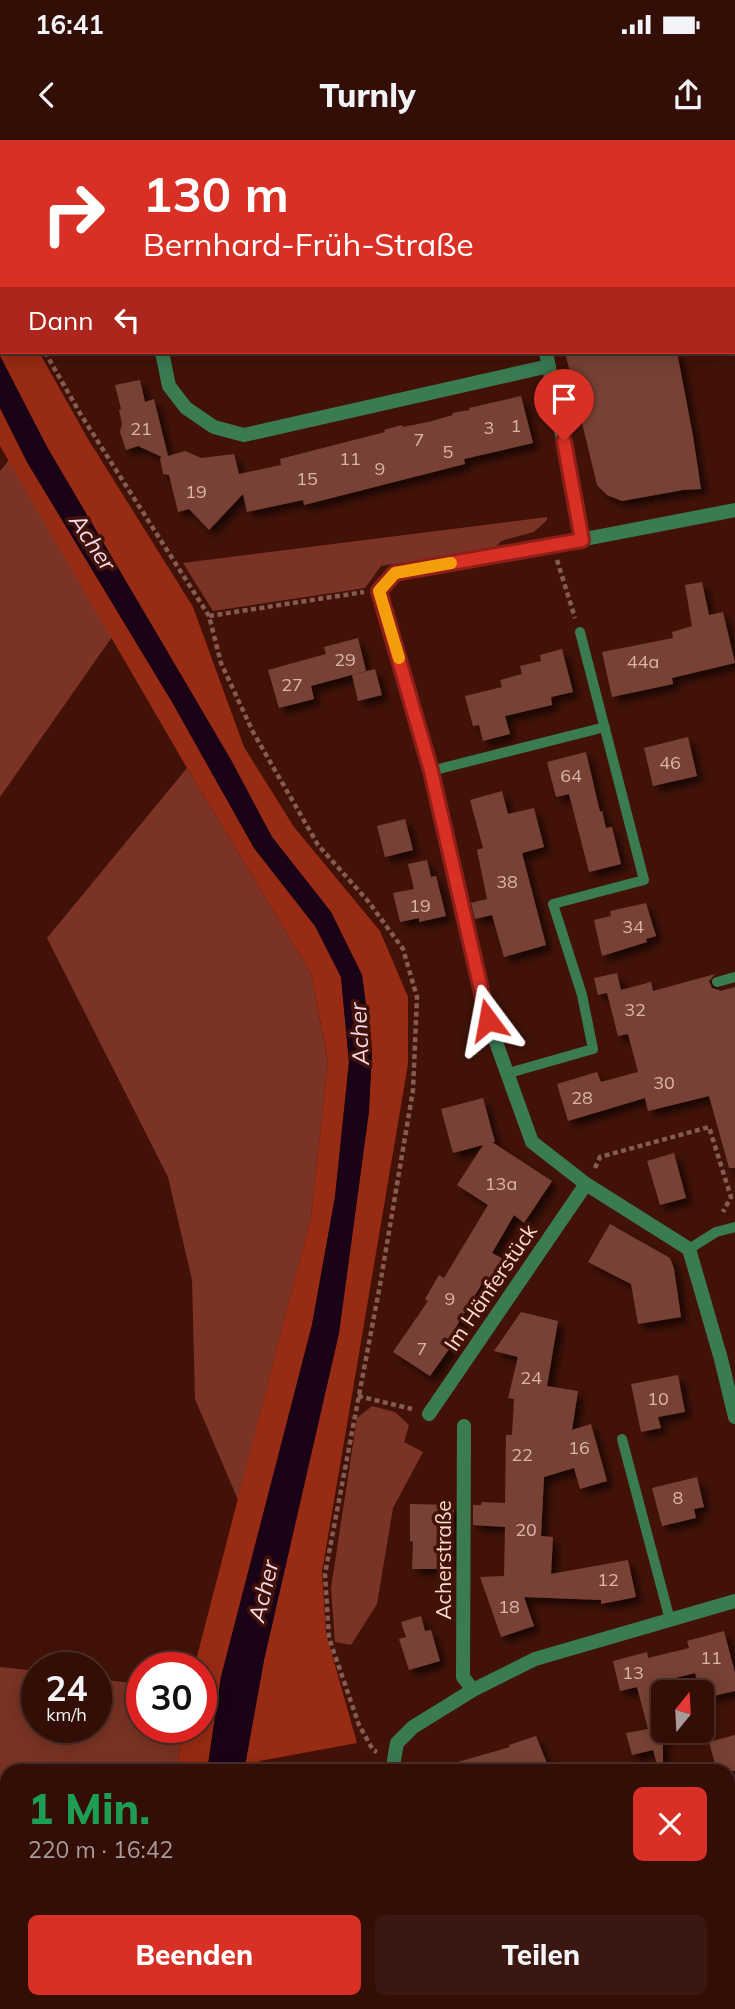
<!DOCTYPE html>
<html lang="de">
<meta charset="utf-8">
<style>
:root{--surface:#320e06;--page:#3a1710;--text:#f1f3f6;--muted:#a89c9b;--line:#4d2e28;--accent:#d93025}
body{margin:0;font-family:Mulish,sans-serif;background:var(--page);color:var(--text);height:100vh;display:flex;flex-direction:column;font-size:26px;white-space:nowrap}
*{box-sizing:border-box;margin:0}
p{font-size:23px;color:var(--muted)}
.icon{flex:none;width:38px;height:38px;fill:none;stroke:currentColor;stroke-width:2;stroke-linecap:round;stroke-linejoin:round}
.map{position:relative;flex:1;overflow:hidden}
.sheet{position:absolute;left:0px;top:1624px;width:735px;height:245px;display:flex;flex-direction:column;background:var(--surface);border-radius:21px 21px 0 0;box-shadow:0 4px 18px #0003,0 0 0 2px var(--line)}
.sheet>*{flex:none}
.hud{position:absolute;left:0px;top:0px;width:735px;height:214px;box-shadow:0 4px 18px #0003,0 0 0 2px var(--line);background:#d93025;color:#fff;overflow:hidden}
.needle{width:46px;rotate:18deg}
.tools{position:absolute;left:651px;top:1540px;display:grid;gap:14px}
.tools a{display:grid;place-items:center;width:63px;height:63px;border-radius:10px;background:var(--surface);box-shadow:0 4px 18px #0003,0 0 0 2px var(--line);font-size:35px}
.speed{position:absolute;left:21px;top:1512px;display:flex;gap:14px;font-size:35px;font-weight:700;text-align:center}
.speed>*{display:grid;place-content:center;width:91px;height:91px;border-radius:50%;background:var(--surface);box-shadow:0 4px 18px #0003,0 0 0 2px var(--line);line-height:1}
.speed small{font-size:18px;font-weight:400}
.speed .limit{border:10px solid #d22;background:#fff;color:#111}
.pin{position:absolute;display:grid;place-items:center;width:60px;height:60px;color:#fff;margin:-72px -30px;border-radius:50% 50% 50% 0;rotate:-45deg;box-shadow:0 0 7px #0007}
.pin .icon{rotate:45deg}
.me{position:absolute;width:77px;margin:-38px;rotate:347deg;stroke-linejoin:round;filter:drop-shadow(0 0 5px #0008)}
.turn{display:flex;align-items:center;gap:24px;height:147px;padding:0 28px;font-size:32px}
.turn .icon{width:91px;height:91px;stroke-width:2.5}
.turn b{display:block;font-size:49px;line-height:60px}
.then{display:flex;align-items:center;height:66px;padding:0 28px;background:#0003;gap:14px;font-size:26px}
.round{display:grid;place-items:center;flex:none;width:74px;height:74px;border-radius:10px;background:var(--page)}
.headline{display:flex;align-items:center;justify-content:space-between;height:119px;padding:0 28px}
h1{font-size:42px;font-weight:800;line-height:52px;color:#1e9e55}
.primary-button{display:flex;gap:14px;margin-top:auto;padding:14px 28px}
.primary-button a{flex:1;height:80px;border-radius:10px;background:var(--accent);color:#fff;font-size:28px;font-weight:800;line-height:80px;text-align:center}
.primary-button a+a{background:var(--page);color:var(--text)}
.status{display:flex;justify-content:space-between;align-items:center;height:49px;padding:0 35px;background:var(--surface);direction:ltr}
.status svg{height:19px;fill:currentColor}
header{display:flex;justify-content:space-between;align-items:center;height:91px;padding:0 28px;background:var(--surface);font-size:32px;font-weight:800}
.map>svg:first-child{display:block}
</style>
<div class="status"><b>16:41</b><svg viewBox="0 0 49 12"><path d="M0 12V9h3v3zM5 12V6h3v6zM10 12V3h3v9zM15 12V0h3v12zM26 1h20v11H26zM47 4h2v5h-2z"/></svg></div>
<header><svg class="icon" aria-label="back" viewBox="0 0 24 24"><path d="M15 5l-7 7 7 7"/></svg>Turnly<svg class="icon" aria-label="share" viewBox="0 0 24 24"><path d="M12 15V3M7 8l5-5 5 5M5 13v7h14v-7"/></svg></header>
<div class="map">
<svg width="735" height="1869" viewBox="0 0 735 1869">
<defs>
<filter id="shadow"><feDropShadow dx="6" dy="6" stdDeviation="3.5" flood-color="#0009"/></filter>
</defs>
<rect width="100%" height="100%" fill="#421208"/>
<path fill="#7a3324" d="M 9,320 L 112,497 L 0,657 L 0,331 Z
M 547,377 L 547,380 L 534,392 L 501,401 L 494,409 L 381,426 L 365,448 L 213,471 L 183,423 Z
M 187,628 L 311,833 L 328,922 L 311,1077 L 238,1360 L 195,1259 L 192,1140 L 168,1037 L 47,798 Z
M 372,1266 L 395,1272 L 409,1285 L 404,1302 L 423,1312 L 393,1368 L 377,1464 L 351,1505 L 335,1502 L 331,1448 L 357,1278 Z
M 0,1527 L 37,1531 L 37,1587 L 96,1587 L 96,1539 L 142,1544 L 142,1587 L 183,1587 L 176,1631 L 7,1631 L 7,1862 L 162,1862 L 140,1869 L 0,1869 Z"/>
<path fill="#982b13" d="M 0,143 L 2,146 L 2,212 L 39,212 L 88,299 L 193,467 L 244,607 L 294,687 L 380,791 L 408,857 L 408,924 L 322,1432 L 326,1493 L 357,1603 L 260,1621 L 260,1631 L 244,1631 L 264,1520 L 339,1193 L 369,971 L 372,911 L 362,835 L 331,772 L 272,697 L 231,620 L 47,307 L 0,216 Z
M 0,268 L 27,322 L 172,562 L 254,708 L 315,786 L 341,837 L 349,922 L 335,1057 L 312,1185 L 221,1537 L 207,1631 L 176,1631 L 183,1587 L 201,1587 L 201,1528 L 194,1528 L 311,1077 L 328,921 L 311,833 L 187,628 L 0,306 Z"/>
<path fill="#1a0217" d="M 0,216 L 47,307 L 231,620 L 272,697 L 331,772 L 362,835 L 372,911 L 369,971 L 339,1193 L 264,1520 L 244,1631 L 207,1631 L 221,1537 L 312,1185 L 335,1057 L 349,922 L 341,837 L 315,786 L 254,708 L 172,562 L 27,322 L 0,268 Z
M 227,1862 L 256,1862 L 257,1869 L 229,1869 Z"/>
<path fill="#774235" filter="url(#shadow)" d="M 565,212 L 677,212 L 693,296 L 701,349 L 683,350 L 622,361 L 607,355 L 597,345 Z
M 140,240 L 145,262 L 154,259 L 168,316 L 185,311 L 201,318 L 234,314 L 239,334 L 281,325 L 280,319 L 385,292 L 384,290 L 402,285 L 403,287 L 428,282 L 453,275 L 452,273 L 470,270 L 469,268 L 521,256 L 533,303 L 464,319 L 465,324 L 304,365 L 303,360 L 247,372 L 243,354 L 209,390 L 189,369 L 178,372 L 169,335 L 163,334 L 160,318 L 162,317 L 138,306 L 126,310 L 120,292 L 122,284 L 119,270 L 121,269 L 115,245 Z
M 702,442 L 709,475 L 723,472 L 735,523 L 672,538 L 673,544 L 612,557 L 602,512 L 673,498 L 672,492 L 692,486 L 685,445 Z
M 358,498 L 366,531 L 311,546 L 314,559 L 279,568 L 268,530 L 326,514 L 324,507 Z
M 562,509 L 573,552 L 551,557 L 552,565 L 505,576 L 510,594 L 483,601 L 479,585 L 473,586 L 465,556 L 502,547 L 500,540 L 522,534 L 520,526 L 541,521 L 540,515 Z
M 375,529 L 382,555 L 358,561 L 352,535 Z
M 688,597 L 697,636 L 653,646 L 644,608 Z
M 586,612 L 600,672 L 602,671 L 606,688 L 612,687 L 621,724 L 589,732 L 569,654 L 556,657 L 547,622 Z
M 502,651 L 508,674 L 534,668 L 544,707 L 522,713 L 546,805 L 504,817 L 492,775 L 475,779 L 471,763 L 487,759 L 477,710 L 483,708 L 470,660 Z
M 405,679 L 413,710 L 385,717 L 377,686 Z
M 427,720 L 431,737 L 436,736 L 446,776 L 419,782 L 419,778 L 400,782 L 393,753 L 414,749 L 408,724 Z
M 646,763 L 656,796 L 646,799 L 647,802 L 602,816 L 594,780 L 611,776 L 610,771 Z
M 617,833 L 621,850 L 651,842 L 653,851 L 715,834 L 709,841 L 712,848 L 719,850 L 720,851 L 735,847 L 735,1028 L 729,1028 L 709,956 L 648,971 L 645,958 L 568,981 L 557,944 L 597,932 L 601,942 L 638,932 L 628,894 L 618,896 L 607,853 L 598,855 L 594,838 Z
M 483,958 L 495,1002 L 492,1002 L 552,1041 L 524,1083 L 514,1075 L 492,1113 L 503,1119 L 488,1145 L 483,1142 L 447,1202 L 452,1205 L 430,1236 L 393,1212 L 428,1161 L 425,1159 L 439,1135 L 444,1138 L 488,1065 L 457,1045 L 483,1005 L 453,1013 L 441,969 Z
M 674,1013 L 686,1058 L 660,1065 L 647,1021 Z
M 610,1084 L 670,1118 L 674,1129 L 681,1177 L 638,1184 L 631,1144 L 588,1122 Z
M 521,1172 L 558,1181 L 547,1246 L 578,1251 L 572,1290 L 591,1284 L 607,1341 L 580,1349 L 574,1328 L 544,1337 L 541,1396 L 553,1397 L 551,1434 L 628,1420 L 636,1457 L 601,1464 L 601,1460 L 524,1457 L 534,1486 L 501,1497 L 480,1437 L 504,1436 L 505,1387 L 473,1385 L 473,1365 L 481,1365 L 482,1362 L 505,1363 L 506,1295 L 512,1295 L 514,1259 L 508,1258 L 518,1217 L 494,1211 Z
M 678,1235 L 685,1272 L 658,1277 L 661,1288 L 641,1292 L 631,1244 Z
M 697,1337 L 704,1367 L 694,1369 L 696,1378 L 662,1386 L 652,1348 Z
M 410,1364 L 454,1365 L 454,1383 L 449,1383 L 449,1422 L 439,1422 L 439,1429 L 412,1429 L 413,1402 L 410,1401 Z
M 421,1476 L 425,1491 L 431,1490 L 440,1521 L 409,1530 L 399,1499 L 406,1497 L 401,1482 Z
M 724,1491 L 735,1533 L 735,1551 L 709,1557 L 704,1541 L 698,1542 L 695,1533 L 663,1541 L 663,1623 L 657,1624 L 653,1610 L 632,1615 L 626,1593 L 648,1589 L 637,1547 L 620,1551 L 613,1521 L 647,1512 L 648,1518 L 689,1508 L 687,1501 Z
M 735,1595 L 735,1631 L 717,1631 L 709,1602 Z
M 536,1596 L 550,1631 L 445,1631 L 444,1626 L 510,1607 L 509,1605 Z"/>
<g fill="none" stroke-linecap="round" stroke-linejoin="round">
<path stroke="#865b52" stroke-width="4.5" stroke-dasharray="5 3.5" stroke-linecap="butt" d="M 0,105 L 2,105
M 0,131 L 2,134
M 45,212 L 81,275 L 209,476 L 221,523 L 253,592 L 318,705 L 368,761 L 403,809 L 417,857 L 413,950 L 380,1145 L 325,1434 L 329,1498 L 359,1585 L 373,1610 L 377,1612
M 557,420 L 575,478
M 209,476 L 364,452
M 595,1028 L 600,1017 L 709,987 L 731,1057 L 723,1072
M 358,1256 L 412,1269"/>
<path stroke="#3a7b52" stroke-width="10" d="M 345,0 L 346,2
M 431,631 L 605,587
M 717,842 L 735,837
M 509,933 L 593,909 L 582,855 L 553,764 L 644,740 L 580,492
M 689,1109 L 716,1092 L 735,1087
M 622,1299 L 670,1480"/>
<path stroke="#3a7b52" stroke-width="14" d="M 496,0 L 496,2
M 429,2 L 436,0
M 162,212 L 169,246 L 186,268 L 214,287 L 244,295 L 549,226
M 546,212 L 582,400
M 735,370 L 554,405 L 395,433 L 379,451 L 431,631 L 488,880 L 532,1002 L 586,1044 L 689,1109 L 721,1219 L 735,1277
M 429,1274 L 586,1044
M 464,1286 L 463,1537 L 473,1550
M 394,1631 L 394,1620 L 397,1603 L 413,1587 L 473,1550 L 535,1519 L 735,1461
M 728,1694 L 735,1692
M 451,1862 L 453,1869"/>
</g>
<g fill="none" stroke-linecap="round" stroke-linejoin="round">
<defs>
<path id="route" d="M 488,880 L 431,631 L 379,451 L 395,433 L 582,400 L 564,301"/>
</defs>
<use href="#route" stroke="#8d1f18" stroke-width="18"/>
<use href="#route" stroke="#d93025" stroke-width="12"/>
<path stroke="#f59e0b" stroke-width="12" d="M 399,518 L 379,451 L 395,433 L 451,423"/>
</g>
<g text-anchor="middle" dominant-baseline="central" stroke-width="7" stroke-linejoin="round" paint-order="stroke">
<g font-size="18" fill="#dbb5ac">
<text x="516" y="285">1</text>
<text x="489" y="287">3</text>
<text x="141" y="288">21</text>
<text x="419" y="299">7</text>
<text x="448" y="311">5</text>
<text x="350" y="318">11</text>
<text x="380" y="328">9</text>
<text x="307" y="338">15</text>
<text x="196" y="351">19</text>
<text x="345" y="519">29</text>
<text x="643" y="521">44a</text>
<text x="292" y="544">27</text>
<text x="670" y="622">46</text>
<text x="571" y="635">64</text>
<text x="507" y="741">38</text>
<text x="420" y="765">19</text>
<text x="633" y="786">34</text>
<text x="635" y="869">32</text>
<text x="664" y="942">30</text>
<text x="582" y="957">28</text>
<text x="501" y="1043">13a</text>
<text x="450" y="1158">9</text>
<text x="422" y="1208">7</text>
<text x="531" y="1237">24</text>
<text x="658" y="1258">10</text>
<text x="579" y="1307">16</text>
<text x="522" y="1314">22</text>
<text x="678" y="1357">8</text>
<text x="526" y="1389">20</text>
<text x="608" y="1439">12</text>
<text x="509" y="1466">18</text>
<text x="711" y="1517">11</text>
<text x="633" y="1532">13</text>
</g>
<g font-size="21" fill="#fcdbd3" stroke="#421208">
<text transform="translate(490 1147) rotate(-56)">Im Hänferstück</text>
<text transform="translate(443 1420) rotate(-90)">Acherstraße</text>
</g>
<g font-size="23" font-style="italic" fill="#f2daec" stroke="#421208">
<text transform="translate(93 402) rotate(56)">Acher</text>
<text transform="translate(359 894) rotate(-93)">Acher</text>
<text transform="translate(263 1451) rotate(-76)">Acher</text>
</g>
</g>
</svg>
<div class="tools">
<a><svg class="needle" viewBox="-14 -14 28 28"><path d="M0-13l5 13h-10z" fill="#e53935"/><path d="M0 13l5-13h-10z" fill="#a89c9b"/></svg></a>
</div>
<div class="speed"><div>24<small>km/h</small></div><div class="limit">30</div></div>
<div class="pin" style="left:564px;top:301px;background:#d93025"><svg class="icon" aria-label="arrive" viewBox="0 0 24 24"><path d="M6 21V4h12l-3 4 3 4H6"/></svg></div>
<svg class="me" style="left:488px;top:880px" viewBox="-20 -20 40 40"><path d="M0-17L14 15 0 8-14 15z" fill="#d93025" stroke="#fff" stroke-width="4"/></svg>
<div class="hud">
<div class="turn"><svg class="icon" aria-label="right" viewBox="0 0 24 24"><path d="M7 20v-9h11M14 6l5 5-5 5"/></svg><div><b>130 m</b>Bernhard-Früh-Straße</div></div>
<div class="then">Dann<svg class="icon" aria-label="left" viewBox="0 0 24 24"><path d="M17 20v-9H6M10 6l-5 5 5 5"/></svg></div>
</div>
<section class="sheet">
<div class="headline"><div><h1>1 Min.</h1><p>220 m · 16:42</p></div><a class="round" style="background:#d93025;color:#fff"><svg class="icon" aria-label="close" viewBox="0 0 24 24"><path d="M6 6l12 12M18 6L6 18"/></svg></a></div>
<div class="primary-button"><a>Beenden</a><a>Teilen</a></div>
</section>
</div>
